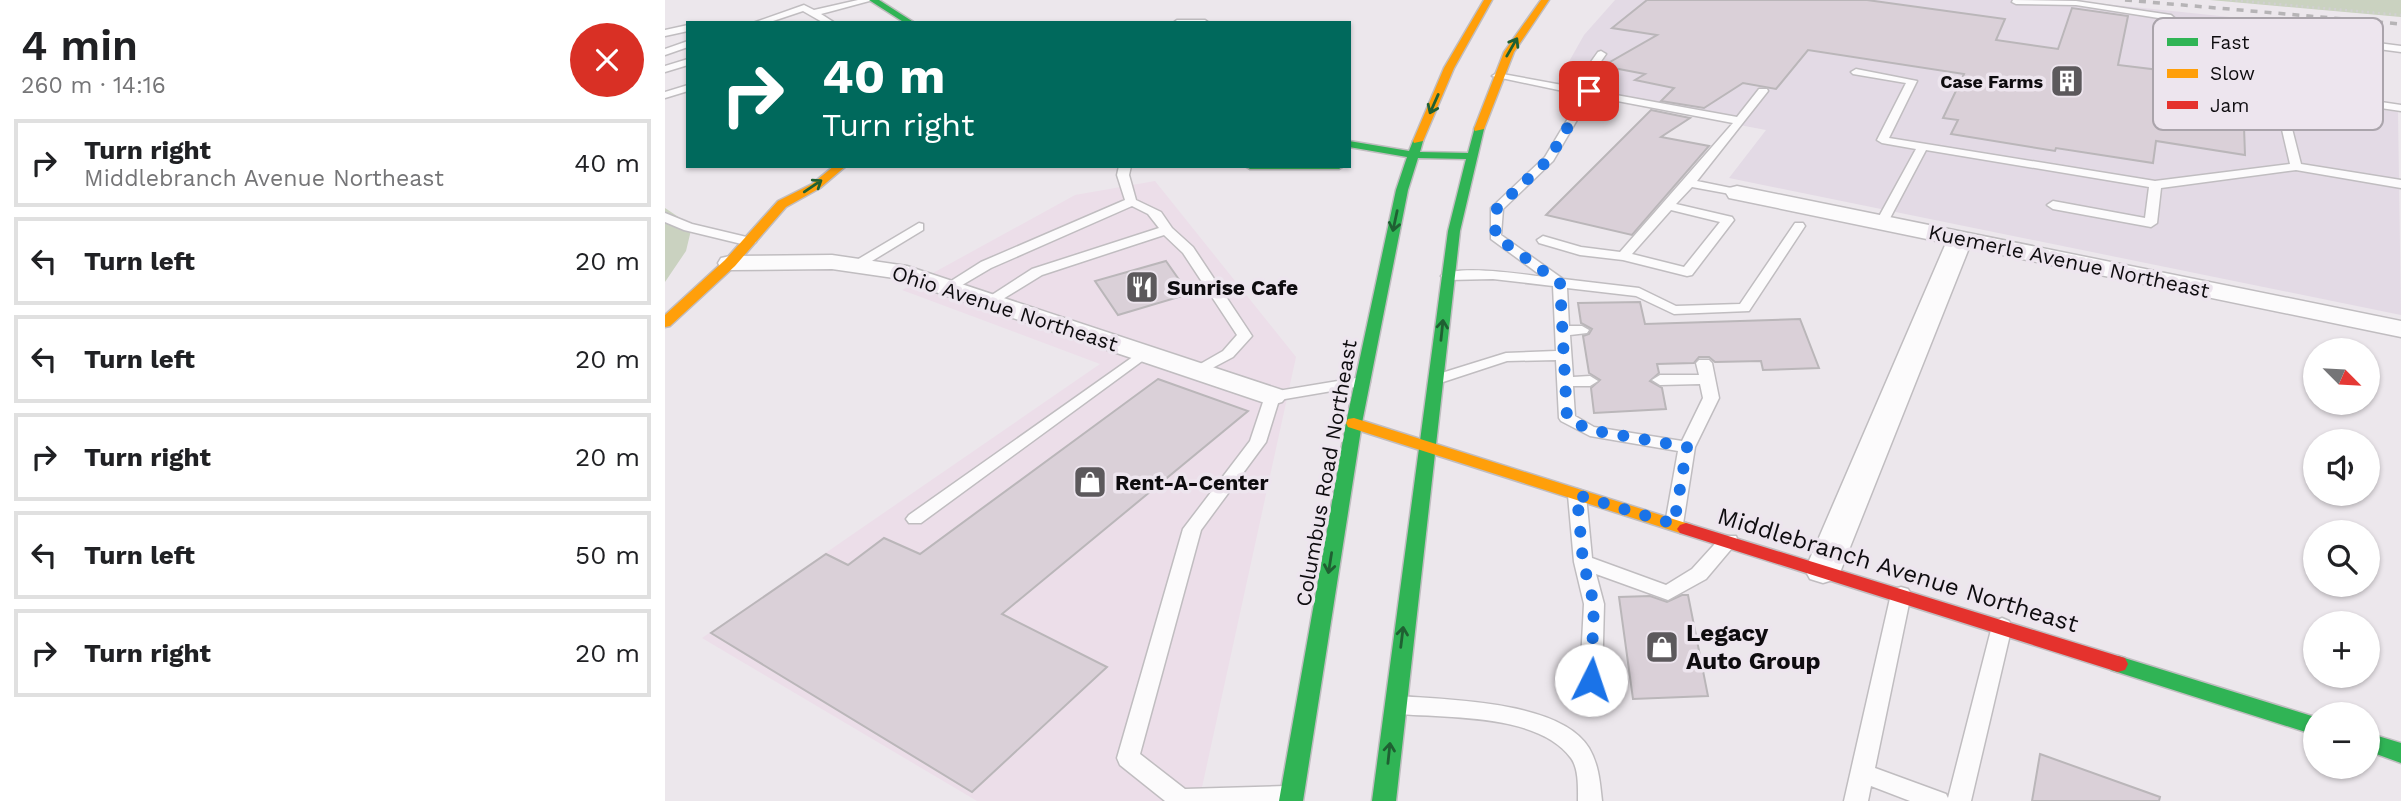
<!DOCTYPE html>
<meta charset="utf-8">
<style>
:root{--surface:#fff;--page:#f6f6f6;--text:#202124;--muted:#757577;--line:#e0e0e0}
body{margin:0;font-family:"Work Sans",sans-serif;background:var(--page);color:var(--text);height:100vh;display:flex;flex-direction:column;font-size:26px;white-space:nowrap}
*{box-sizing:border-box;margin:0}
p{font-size:23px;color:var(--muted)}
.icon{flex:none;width:38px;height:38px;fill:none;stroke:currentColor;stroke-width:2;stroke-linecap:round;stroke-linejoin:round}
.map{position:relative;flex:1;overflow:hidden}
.side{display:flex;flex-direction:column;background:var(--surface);width:665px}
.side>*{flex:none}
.top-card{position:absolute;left:21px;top:21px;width:665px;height:147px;border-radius:0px;box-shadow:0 2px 5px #0004;background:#00695c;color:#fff;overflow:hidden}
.needle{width:46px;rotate:114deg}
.buttons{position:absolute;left:1638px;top:338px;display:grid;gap:14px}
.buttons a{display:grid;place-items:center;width:77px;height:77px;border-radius:50%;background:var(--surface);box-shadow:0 2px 5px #0004;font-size:35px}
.pin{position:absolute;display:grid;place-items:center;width:60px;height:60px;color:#fff;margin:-30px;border-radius:14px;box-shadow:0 4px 10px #0006}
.me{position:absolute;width:77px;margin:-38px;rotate:4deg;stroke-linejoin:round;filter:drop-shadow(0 0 5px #0008)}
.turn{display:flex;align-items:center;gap:24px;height:147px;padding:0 21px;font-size:32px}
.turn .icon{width:91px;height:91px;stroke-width:2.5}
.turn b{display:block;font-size:49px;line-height:60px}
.round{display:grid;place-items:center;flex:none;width:74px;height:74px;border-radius:37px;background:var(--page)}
.overview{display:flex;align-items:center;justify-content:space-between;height:119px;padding:0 21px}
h1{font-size:42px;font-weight:600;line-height:52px}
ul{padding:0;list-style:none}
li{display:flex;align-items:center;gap:21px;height:88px;margin:0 14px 10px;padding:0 7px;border:4px solid var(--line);border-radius:0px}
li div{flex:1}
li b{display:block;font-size:26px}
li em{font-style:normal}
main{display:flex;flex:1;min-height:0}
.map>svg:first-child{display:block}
</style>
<main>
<section class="side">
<div class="overview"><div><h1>4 min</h1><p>260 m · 14:16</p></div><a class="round" style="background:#d93025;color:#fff"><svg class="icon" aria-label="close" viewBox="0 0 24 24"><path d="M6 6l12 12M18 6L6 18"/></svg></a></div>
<ul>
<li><svg class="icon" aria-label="right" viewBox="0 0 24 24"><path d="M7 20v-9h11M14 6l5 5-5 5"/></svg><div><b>Turn right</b><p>Middlebranch Avenue Northeast</p></div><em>40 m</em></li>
<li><svg class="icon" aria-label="left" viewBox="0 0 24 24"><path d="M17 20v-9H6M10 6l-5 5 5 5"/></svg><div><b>Turn left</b></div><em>20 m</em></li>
<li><svg class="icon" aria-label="left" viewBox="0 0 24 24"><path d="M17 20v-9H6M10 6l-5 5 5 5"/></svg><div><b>Turn left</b></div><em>20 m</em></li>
<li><svg class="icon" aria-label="right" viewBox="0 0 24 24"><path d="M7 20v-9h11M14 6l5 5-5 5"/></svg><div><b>Turn right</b></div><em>20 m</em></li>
<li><svg class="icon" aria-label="left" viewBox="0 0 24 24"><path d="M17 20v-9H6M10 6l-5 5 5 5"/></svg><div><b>Turn left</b></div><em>50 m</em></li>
<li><svg class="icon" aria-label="right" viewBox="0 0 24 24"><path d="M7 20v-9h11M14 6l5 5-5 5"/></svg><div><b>Turn right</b></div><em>20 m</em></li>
</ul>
</section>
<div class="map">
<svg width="1736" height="801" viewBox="0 0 1736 801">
<rect width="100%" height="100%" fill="#ece7ec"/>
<path fill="#ecdee9" d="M 490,181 L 631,357 L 534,801 L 312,801 L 37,638 L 435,364 L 237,290 L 410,195 Z"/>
<path fill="#e3dae5" d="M 950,0 L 1401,0 L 1594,20 L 1600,93 L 1733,112 L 1736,315 L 1064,178 L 1101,130 L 888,90 L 919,35 Z"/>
<path fill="#cad2c0" d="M 1545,0 L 1736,0 L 1736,17 Z
M 0,208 L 27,226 L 21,251 L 0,282 Z"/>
<path fill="#dad0d8" stroke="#bab6b9" stroke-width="2" d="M 982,0 L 1202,0 L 1340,19 L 1331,40 L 1393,49 L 1407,8 L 1463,16 L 1453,65 L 1494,70 L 1493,86 L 1578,99 L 1580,155 L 1491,141 L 1488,163 L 1391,148 L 1390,151 L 1286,134 L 1293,120 L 1278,118 L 1299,74 L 1143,50 L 1111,89 L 1078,83 L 1039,108 L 996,101 L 1009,88 L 970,80 L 980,74 L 938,66 L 992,35 L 947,28 Z
M 986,110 L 1025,118 L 996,137 L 1044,146 L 967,235 L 881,215 Z
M 501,261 L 524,294 L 453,315 L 430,281 Z
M 975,302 L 980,324 L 1135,319 L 1154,368 L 1098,370 L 1096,361 L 1050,362 L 1044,357 L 1034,357 L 1029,363 L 992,364 L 994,373 L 985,381 L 997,388 L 1001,409 L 929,413 L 926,388 L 935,380 L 924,373 L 918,336 L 924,334 L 927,329 L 916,323 L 913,303 Z
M 493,379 L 583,411 L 337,614 L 442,667 L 307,792 L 46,633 L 161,554 L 183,565 L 219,538 L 255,554 Z
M 1017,595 L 1023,595 L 1043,696 L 968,699 L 954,597 L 985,596 L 1002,602 Z
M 1375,754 L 1495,797 L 1494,801 L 1367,801 Z"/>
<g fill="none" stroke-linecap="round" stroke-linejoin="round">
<defs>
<path id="lane" d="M 193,0 L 208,0 L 156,14 L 170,23 L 159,23 L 138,11 L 102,23 L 88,23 L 139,5 L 149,10 Z
M 1348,0 L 1411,1 L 1506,15 L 1565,67 L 1621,105 L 1636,164 L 1736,180 L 1736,188 L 1631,170 L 1496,188 L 1492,223 L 1486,227 L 1388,209 L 1382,205 L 1388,201 L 1480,218 L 1484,187 L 1261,150 L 1223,222 L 1221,225 L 1213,225 L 1211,222 L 1251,149 L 1217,143 L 1212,140 L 1241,83 L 1188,74 L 1186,72 L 1191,69 L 1252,81 L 1224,138 L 1490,181 L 1625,164 L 1612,108 L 1559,71 L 1500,19 L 1411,5 L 1351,4 L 1347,2 Z
M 512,20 L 540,20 L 544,23 L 508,23 Z
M 23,25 L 23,31 L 0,36 L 0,30 Z
M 1628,32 L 1736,46 L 1736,52 L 1683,45 L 1696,99 L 1736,105 L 1736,111 L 1634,96 L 1624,35 ZM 1633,38 L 1674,44 L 1686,98 L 1643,92 Z
M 23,41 L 23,47 L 0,55 L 0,49 Z
M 936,51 L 941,54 L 928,73 L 929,91 L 1072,117 L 1094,89 L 1102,89 L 1103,91 L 1032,181 L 1076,190 L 1076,196 L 1027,187 L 1011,204 L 1067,217 L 1069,220 L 1027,275 L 1022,276 L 958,260 L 915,255 L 874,243 L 872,240 L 878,236 L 916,247 L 955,252 L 1068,123 L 926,96 L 888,161 L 838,209 L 836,235 L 898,279 L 974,288 L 1011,306 L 1075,304 L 1130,223 L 1138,223 L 1140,226 L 1084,311 L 1009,314 L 971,296 L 902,288 L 904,326 L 917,326 L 924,330 L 922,333 L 905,335 L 908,377 L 925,376 L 933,381 L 925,386 L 908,386 L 910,416 L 929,427 L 1017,441 L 1038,398 L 1035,384 L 995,385 L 987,380 L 995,375 L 1034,375 L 1031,363 L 1034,360 L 1044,360 L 1047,363 L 1054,398 L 1030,447 L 1018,524 L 1015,528 L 1003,528 L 1000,524 L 1013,451 L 925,436 L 896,421 L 894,418 L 891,360 L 842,361 L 772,384 L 764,379 L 767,376 L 841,353 L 891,351 L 888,286 L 828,279 L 783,280 L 776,276 C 791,264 857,274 878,277 L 826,239 L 826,208 L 880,157 L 917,95 L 827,76 L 832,73 L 919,89 L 918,73 L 933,52 ZM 1006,210 L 1055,222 L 1019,267 L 967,254 Z
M 23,59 L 23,65 L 0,72 L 0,66 Z
M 23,85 L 23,91 L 0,98 L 0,92 Z
M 454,166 L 466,166 L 464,175 L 471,200 L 496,212 L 507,228 L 528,247 L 587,336 L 568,357 L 536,374 L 531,376 L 523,371 L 558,351 L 572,335 L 518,253 L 499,235 L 377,275 L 328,305 L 318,305 L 316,302 L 367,269 L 494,228 L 483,214 L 467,206 L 326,268 L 287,291 L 277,291 L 275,288 L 316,262 L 460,200 L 452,175 Z
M 0,213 L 27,224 L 90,239 L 91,242 L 85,246 L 19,230 L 0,222 Z
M 254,223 L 258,224 L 258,230 L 197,267 L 187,267 L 185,264 Z
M 479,349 L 486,353 L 484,356 L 256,523 L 244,523 L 241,519 L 244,515 Z
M 697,377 L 702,379 L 705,382 L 702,385 L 614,400 L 601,442 L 536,530 L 475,754 L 520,789 L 620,786 L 628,789 L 632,796 L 629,801 L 500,801 L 455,765 L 452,758 L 518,529 L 585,441 L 601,393 Z
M 912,489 L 918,491 L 921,495 L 927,558 L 1001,585 L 1027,569 L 1057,536 L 1071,536 L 1073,541 L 1041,579 L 1003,600 L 931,574 L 939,604 L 937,680 L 933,686 L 926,688 L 919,686 L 915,680 L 919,604 L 909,562 L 903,495 L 906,491 Z
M 1236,587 L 1243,589 L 1246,594 L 1210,768 L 1281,794 L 1283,798 L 1327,626 L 1330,621 L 1337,618 L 1344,621 L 1347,626 L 1306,801 L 1245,801 L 1206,786 L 1203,801 L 1179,801 L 1226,594 L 1229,589 Z
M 735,696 C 784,700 896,701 924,748 C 934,765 935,783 937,801 L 913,801 C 913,788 914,769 906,758 C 874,714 784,718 735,714 L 727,711 L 724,705 L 727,699 Z"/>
<path id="street" d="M 1072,186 L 1736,321 L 1736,337 L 1304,248 L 1176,570 L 1171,579 L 1158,583 L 1145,579 L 1140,570 L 1281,243 L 1064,198 L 1061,193 L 1064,188 Z
M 167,255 L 242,266 L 617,390 L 622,396 L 617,402 L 607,405 L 597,402 L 229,278 L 167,269 L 65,270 L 56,268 L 53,263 L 56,258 L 65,256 Z"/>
<path id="fast" d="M 204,0 L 214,0 L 250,23 L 240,23 Z
M 810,127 L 819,129 L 795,231 L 731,801 L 707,801 L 783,231 L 801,159 L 753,158 L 743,190 L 697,423 L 638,801 L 614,801 L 681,423 L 731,190 L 742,157 L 684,147 L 684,141 L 744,151 L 748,141 L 753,138 L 758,141 L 755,152 L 803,153 Z
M 580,166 L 679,166 L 674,169 L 585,169 Z
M 1453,656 L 1650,717 L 1650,735 L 1446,670 L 1443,664 L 1446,658 Z
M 1703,733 L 1736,743 L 1736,763 L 1703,751 Z"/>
<path id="slow" d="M 819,0 L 827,0 L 789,68 L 758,141 L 749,143 L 748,141 L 779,68 Z
M 876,0 L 884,0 L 849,52 L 819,129 L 810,131 L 809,129 L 839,52 Z
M 169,166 L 181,166 L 155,188 L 121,207 L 70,266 L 5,326 L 0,327 L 0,315 L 60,260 L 113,201 L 147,184 Z
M 689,418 L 1027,525 L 1030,529 L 1027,533 L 1015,533 L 683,427 L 681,423 L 683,419 Z"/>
<path id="jam" d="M 1021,523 L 1453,656 L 1460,658 L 1463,664 L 1460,670 L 1453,672 L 1015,533 L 1012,529 L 1015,525 Z"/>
</defs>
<use href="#lane" stroke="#c0bdc0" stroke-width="3"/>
<use href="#street" stroke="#c0bdc0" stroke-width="3"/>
<use href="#fast" stroke="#c0bdc0" stroke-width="3"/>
<use href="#slow" stroke="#c0bdc0" stroke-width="3"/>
<use href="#jam" stroke="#c0bdc0" stroke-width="3"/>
<path stroke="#d1d0d1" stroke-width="2.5" stroke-dasharray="2 3.5" stroke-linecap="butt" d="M 1565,0 L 1736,15"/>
<use href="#lane" fill="#fcfbfc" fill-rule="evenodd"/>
<use href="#street" fill="#fcfbfc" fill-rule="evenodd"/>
<use href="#fast" fill="#30b455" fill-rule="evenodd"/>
<use href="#slow" fill="#ff9f0a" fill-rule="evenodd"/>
<use href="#jam" fill="#e5322d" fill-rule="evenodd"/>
<path stroke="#b6b4b6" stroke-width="3.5" stroke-dasharray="7 7" stroke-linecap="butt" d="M 1460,0 L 1736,24"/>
</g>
<defs><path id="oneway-shaft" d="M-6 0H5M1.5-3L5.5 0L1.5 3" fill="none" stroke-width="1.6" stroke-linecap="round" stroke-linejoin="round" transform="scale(1.75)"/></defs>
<g stroke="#1f6032">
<use href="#oneway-shaft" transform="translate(847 47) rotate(-60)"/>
<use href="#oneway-shaft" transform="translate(769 104) rotate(114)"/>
<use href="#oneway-shaft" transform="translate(148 186) rotate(-34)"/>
<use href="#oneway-shaft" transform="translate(730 221) rotate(102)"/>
<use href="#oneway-shaft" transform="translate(777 330) rotate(-84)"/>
<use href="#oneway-shaft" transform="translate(665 563) rotate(99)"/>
<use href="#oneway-shaft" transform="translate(737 637) rotate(-83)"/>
<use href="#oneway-shaft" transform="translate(724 753) rotate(-84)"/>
</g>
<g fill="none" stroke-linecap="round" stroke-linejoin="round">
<path stroke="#1a73e8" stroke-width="12" stroke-dasharray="0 21.6" d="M 924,91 L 884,159 L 832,208 L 830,236 L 895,283 L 902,418 L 925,430 L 1022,447 L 1009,524 L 912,495 L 918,562 L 929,604 L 926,680"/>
</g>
<defs>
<symbol id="building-square" viewBox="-11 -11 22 22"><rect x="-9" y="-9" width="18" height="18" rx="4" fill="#5c595c" stroke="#ede5ee"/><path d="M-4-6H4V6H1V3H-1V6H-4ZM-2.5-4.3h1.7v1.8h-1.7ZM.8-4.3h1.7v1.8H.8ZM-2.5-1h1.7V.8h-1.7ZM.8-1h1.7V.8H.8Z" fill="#fff"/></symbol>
<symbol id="restaurant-square" viewBox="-11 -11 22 22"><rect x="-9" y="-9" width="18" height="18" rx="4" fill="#5c595c" stroke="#ede5ee"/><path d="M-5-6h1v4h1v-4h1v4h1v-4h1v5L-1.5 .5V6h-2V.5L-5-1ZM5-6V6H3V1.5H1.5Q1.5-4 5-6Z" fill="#fff"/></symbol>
<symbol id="shop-square" viewBox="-11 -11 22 22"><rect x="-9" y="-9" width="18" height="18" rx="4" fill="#5c595c" stroke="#ede5ee"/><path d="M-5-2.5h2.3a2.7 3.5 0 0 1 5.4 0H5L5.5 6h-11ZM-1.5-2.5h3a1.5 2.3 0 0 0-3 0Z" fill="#fff"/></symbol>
</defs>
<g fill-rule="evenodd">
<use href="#building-square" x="1383" y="62" width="38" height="38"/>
<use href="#restaurant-square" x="458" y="268" width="38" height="38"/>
<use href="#shop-square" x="406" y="463" width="38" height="38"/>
<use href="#shop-square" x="978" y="628" width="38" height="38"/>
</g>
<g text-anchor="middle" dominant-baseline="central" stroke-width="7" stroke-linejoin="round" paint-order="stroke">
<g font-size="18" font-weight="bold" fill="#0e0c0f" stroke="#ede5ee" text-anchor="end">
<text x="1378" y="81">Case Farms</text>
</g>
<g font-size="21" fill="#0e0c0f" stroke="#ede5ee">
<text transform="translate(1404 261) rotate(12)">Kuemerle Avenue Northeast</text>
<text transform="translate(340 308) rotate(18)">Ohio Avenue Northeast</text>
<text transform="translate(661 473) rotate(-80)">Columbus Road Northeast</text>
</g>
<g font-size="21" font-weight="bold" fill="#0e0c0f" stroke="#ede5ee" text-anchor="start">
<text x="502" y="287">Sunrise Cafe</text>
<text x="450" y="482">Rent-A-Center</text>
</g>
<g font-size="24" fill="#0e0c0f" stroke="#ede5ee">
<text transform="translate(1233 570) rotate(17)">Middlebranch Avenue Northeast</text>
</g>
<g font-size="24" font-weight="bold" fill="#0e0c0f" stroke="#ede5ee" text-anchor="start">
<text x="1021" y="633">Legacy<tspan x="1021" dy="28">Auto Group</tspan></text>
</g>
</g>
<rect x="1488" y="18" width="230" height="112" rx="10" fill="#ede5ee" stroke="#aaa4ab" stroke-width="2"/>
<rect x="1502" y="38" width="31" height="8" fill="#30b455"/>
<rect x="1502" y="69" width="31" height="9" fill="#ff9f0a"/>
<rect x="1502" y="101" width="31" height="8" fill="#e5322d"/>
<g font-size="19" fill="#0e0c0f">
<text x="1545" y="49">Fast</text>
<text x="1545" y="80">Slow</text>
<text x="1545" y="112">Jam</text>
</g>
</svg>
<div class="buttons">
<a><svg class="needle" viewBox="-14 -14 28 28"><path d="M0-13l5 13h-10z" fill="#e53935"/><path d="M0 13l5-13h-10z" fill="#757577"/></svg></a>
<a><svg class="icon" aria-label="sound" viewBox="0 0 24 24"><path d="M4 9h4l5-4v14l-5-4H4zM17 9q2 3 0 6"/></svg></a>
<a><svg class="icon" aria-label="search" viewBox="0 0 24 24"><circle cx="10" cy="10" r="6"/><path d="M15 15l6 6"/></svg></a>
<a>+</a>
<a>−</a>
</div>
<div class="pin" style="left:924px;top:91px;background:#d93025"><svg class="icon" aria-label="arrive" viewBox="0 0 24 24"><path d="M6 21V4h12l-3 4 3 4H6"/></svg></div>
<svg class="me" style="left:926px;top:680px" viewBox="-20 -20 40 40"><circle r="19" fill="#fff"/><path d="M0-13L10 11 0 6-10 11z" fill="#1a73e8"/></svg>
<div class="top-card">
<div class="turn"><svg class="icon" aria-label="right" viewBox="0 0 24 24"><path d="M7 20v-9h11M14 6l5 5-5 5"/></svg><div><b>40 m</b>Turn right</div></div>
</div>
</div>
</main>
